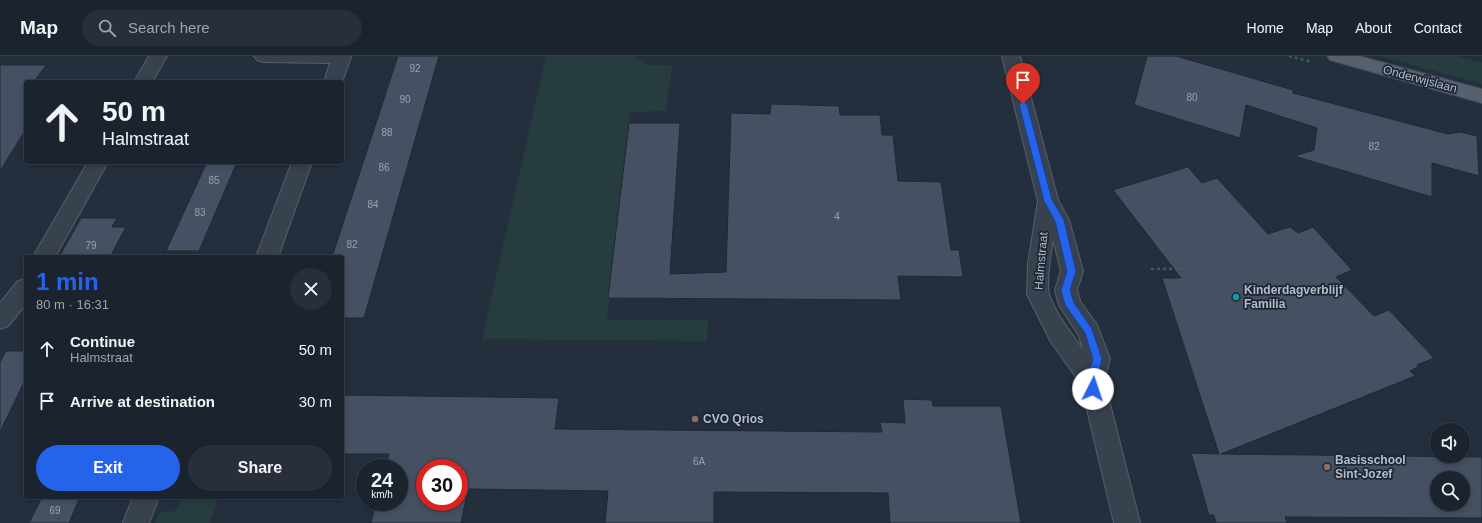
<!DOCTYPE html>
<meta charset="utf-8">
<style>
:root{--surface:#1b232e;--page:#282f3a;--text:#f1f3f6;--muted:#a0a4aa;--line:#39404a;--accent:#2563eb}
body{margin:0;font-family:Helvetica,sans-serif;background:var(--page);color:var(--text);height:100vh;display:flex;flex-direction:column;font-size:15px;white-space:nowrap}
*{box-sizing:border-box;margin:0}
p{font-size:13px;color:var(--muted)}
.icon{flex:none;width:22px;height:22px;fill:none;stroke:currentColor;stroke-width:2;stroke-linecap:round;stroke-linejoin:round}
.map{position:relative;flex:1;overflow:hidden}
.sheet{position:absolute;left:24px;top:199px;width:320px;height:244px;display:flex;flex-direction:column;background:var(--surface);border-radius:4px;box-shadow:0 2px 6px #0003,0 0 0 1px var(--line)}
.sheet>*{flex:none}
.guide{position:absolute;left:24px;top:24px;width:320px;height:84px;border-radius:4px;box-shadow:0 2px 6px #0003,0 0 0 1px var(--line);background:#1b232e;color:var(--text);overflow:hidden}
.tools{position:absolute;left:1430px;top:367px;display:grid;gap:8px}
.tools a{display:grid;place-items:center;width:40px;height:40px;border-radius:50%;background:var(--surface);box-shadow:0 2px 6px #0003,0 0 0 1px var(--line);font-size:20px}
.speed{position:absolute;left:356px;top:403px;display:flex;gap:8px;font-size:20px;font-weight:700;text-align:center}
.speed>*{display:grid;place-content:center;width:52px;height:52px;border-radius:50%;background:var(--surface);box-shadow:0 2px 6px #0003,0 0 0 1px var(--line);line-height:1}
.speed small{font-size:10px;font-weight:400}
.speed .limit{border:6px solid #d22;background:#fff;color:#111}
.pin{position:absolute;display:grid;place-items:center;width:34px;height:34px;color:#fff;margin:-41px -17px;border-radius:50% 50% 50% 0;rotate:-45deg;box-shadow:0 0 4px #0007}
.pin .icon{rotate:45deg}
.me{position:absolute;width:44px;margin:-22px;rotate:4deg;stroke-linejoin:round;filter:drop-shadow(0 0 3px #0008)}
.turn{display:flex;align-items:center;gap:14px;height:84px;padding:0 12px;font-size:18px}
.turn .icon{width:52px;height:52px;stroke-width:2.5}
.turn b{display:block;font-size:28px;line-height:34px}
.round{display:grid;place-items:center;flex:none;width:42px;height:42px;border-radius:21px;background:var(--page)}
.summary{display:flex;align-items:center;justify-content:space-between;height:68px;padding:0 12px}
h1{font-size:24px;font-weight:800;line-height:30px;color:var(--accent)}
.cta{display:flex;gap:8px;margin-top:auto;padding:8px 12px}
.cta a{flex:1;height:46px;border-radius:24px;background:var(--accent);color:#fff;font-size:16px;font-weight:800;line-height:46px;text-align:center}
.cta a+a{background:var(--page);color:var(--text)}
ul{padding:0;list-style:none}
li{display:flex;align-items:center;gap:12px;height:52px;padding:0 12px}
li div{flex:1}
li b{display:block;font-size:15px}
li em{font-style:normal}
header{display:flex;align-items:center;gap:24px;box-sizing:border-box;height:56px;padding:0 20px;background:var(--surface);border-bottom:1px solid var(--line)}
header strong{font-size:19px}
nav{display:flex;gap:22px;margin-inline-start:auto;font-size:14px}
.search{width:280px;height:36px;background:var(--page);display:flex;align-items:center;gap:10px;box-sizing:border-box;padding:0 14px;border-radius:22px;color:var(--muted);font-size:15px}
.map>svg:first-child{display:block}
</style>
<header>
<strong>Map</strong>
<div class="search"><svg class="icon" aria-label="search" viewBox="0 0 24 24"><circle cx="10" cy="10" r="6"/><path d="M15 15l6 6"/></svg>Search here</div>
<nav><a>Home</a><a>Map</a><a>About</a><a>Contact</a></nav>
</header>
<div class="map">
<svg width="1482" height="467" viewBox="0 0 1482 467">
<rect width="100%" height="100%" fill="#242f3e"/>
<path fill="#263c3f" d="M 546,0 L 634,0 L 646,9 L 672,9 L 666,55 L 630,56 L 607,264 L 708,264 L 707,285 L 482,283 Z
M 1380,0 L 1457,0 L 1482,7 L 1482,28 Z
M 181,441 L 219,441 L 210,467 L 155,467 L 160,456 L 176,455 Z"/>
<path fill="#455162" stroke="#1f2835" fill-rule="evenodd" d="M 398,0 L 439,0 L 364,262 L 342,262 L 342,201 L 332,201 Z
M 1147,0 L 1176,0 L 1293,34 L 1293,37 L 1448,78 L 1460,76 L 1477,80 L 1479,120 L 1432,107 L 1432,141 L 1294,100 L 1314,94 L 1317,72 L 1246,49 L 1240,82 L 1134,49 Z
M 0,9 L 46,9 L 34,26 L 26,26 L 26,73 L 0,115 Z
M 771,48 L 839,50 L 840,59 L 880,59 L 882,79 L 893,79 L 898,125 L 941,126 L 951,194 L 959,194 L 963,221 L 898,220 L 901,244 L 608,242 L 629,67 L 680,67 L 670,218 L 726,216 L 731,57 L 770,58 Z
M 207,106 L 237,106 L 199,195 L 166,195 Z
M 1188,111 L 1202,127 L 1217,122 L 1268,178 L 1290,171 L 1298,177 L 1313,171 L 1352,214 L 1336,221 L 1374,260 L 1389,254 L 1434,302 L 1417,309 L 1418,311 L 1410,315 L 1415,320 L 1221,398 L 1482,401 L 1482,462 L 1285,461 L 1287,467 L 1216,467 L 1214,459 L 1209,459 L 1191,397 L 1219,398 L 1162,222 L 1181,222 L 1113,134 ZM 1437,422 L 1463,422 L 1463,448 L 1437,448 Z
M 81,162 L 117,162 L 112,171 L 126,171 L 110,201 L 59,201 Z
M 6,295 L 26,295 L 26,322 L 0,376 L 0,306 Z
M 342,339 L 559,342 L 555,373 L 882,376 L 880,366 L 905,367 L 903,343 L 932,344 L 933,350 L 1001,350 L 1021,467 L 890,467 L 888,437 L 714,436 L 714,467 L 605,467 L 608,435 L 468,433 L 461,467 L 371,467 L 376,446 L 399,446 L 399,412 L 385,412 L 389,398 L 342,398 ZM 425,412 L 459,412 L 459,446 L 425,446 Z
M 42,441 L 80,441 L 69,467 L 29,467 Z"/>
<g fill="none" stroke-linecap="round" stroke-linejoin="round">
<defs>
<path id="minor" d="M 149,0 L 167,0 L 152,26 L 134,26 Z
M 254,0 L 351,0 L 351,1 L 342,26 L 324,26 L 330,7 L 263,6 L 257,4 Z
M 1002,0 L 1020,0 L 1058,144 L 1069,164 L 1083,215 L 1077,234 L 1080,245 L 1097,269 L 1110,303 L 1104,324 L 1140,467 L 1114,467 L 1081,328 L 1051,286 L 1027,238 L 1028,208 L 1038,145 ZM 1053,183 L 1061,215 L 1055,234 L 1059,249 L 1079,280 L 1083,294 C 1072,278 1055,257 1049,238 C 1046,226 1051,196 1053,183 Z
M 88,106 L 108,106 L 55,201 L 33,201 Z
M 292,106 L 312,106 L 278,201 L 256,201 Z
M 26,223 L 26,248 L 8,270 L 0,273 L 0,247 L 18,225 Z
M 133,441 L 159,441 L 149,467 L 123,467 Z"/>
<path id="major" d="M 1327,0 L 1359,0 L 1482,33 L 1482,47 L 1330,4 Z"/>
</defs>
<use href="#minor" stroke="#565f6c" stroke-width="2"/>
<use href="#major" stroke="#414a57" stroke-width="2"/>
<path stroke="#44595c" stroke-width="2.5" stroke-dasharray="3 3" stroke-linecap="butt" d="M 1289,0 L 1311,6
M 1151,213 L 1198,213"/>
<use href="#minor" fill="#38414e" fill-rule="evenodd"/>
<use href="#major" fill="#56606e" fill-rule="evenodd"/>
</g>
<path fill="#2563eb" stroke="#184099" d="M 1023,45 L 1027,48 L 1052,144 L 1064,164 L 1076,215 L 1070,234 L 1074,247 L 1092,273 L 1102,303 L 1097,324 L 1098,333 L 1093,337 L 1090,336 L 1087,324 L 1093,303 L 1085,277 L 1065,249 L 1061,234 L 1067,215 L 1055,165 L 1044,145 L 1019,48 Z"/>
<circle fill="#0f9aa8" stroke="#1d2633" stroke-width="1.5" cx="1236" cy="241" r="4"/>
<g fill="#8d6e63" stroke="#1d2633" stroke-width="1.5">
<circle cx="695" cy="363" r="4"/>
<circle cx="1327" cy="411" r="4"/>
</g>
<g text-anchor="middle" dominant-baseline="central" stroke-width="3.5" stroke-linejoin="round" paint-order="stroke">
<g font-size="10" fill="#98a1af">
<text x="415" y="12">92</text>
<text x="1192" y="41">80</text>
<text x="405" y="43">90</text>
<text x="387" y="76">88</text>
<text x="1374" y="90">82</text>
<text x="384" y="111">86</text>
<text x="214" y="124">85</text>
<text x="373" y="148">84</text>
<text x="200" y="156">83</text>
<text x="837" y="160">4</text>
<text x="352" y="188">82</text>
<text x="91" y="189">79</text>
<text x="699" y="405">6A</text>
<text x="55" y="454">69</text>
</g>
<g font-size="12" fill="#b4bcc9" stroke="#1d2633">
<text transform="translate(1420 23) rotate(15)">Onderwijslaan</text>
<text transform="translate(1041 205) rotate(-85)">Halmstraat</text>
</g>
<g font-size="12" font-weight="bold" fill="#b4bcc9" stroke="#1d2633" text-anchor="start">
<text x="1244" y="234">Kinderdagverblijf<tspan x="1244" dy="14">Familia</tspan></text>
<text x="703" y="363">CVO Qrios</text>
<text x="1335" y="404">Basisschool<tspan x="1335" dy="14">Sint-Jozef</tspan></text>
</g>
</g>
</svg>
<div class="tools">
<a><svg class="icon" aria-label="sound" viewBox="0 0 24 24"><path d="M4 9h4l5-4v14l-5-4H4zM17 9q2 3 0 6"/></svg></a>
<a><svg class="icon" aria-label="search" viewBox="0 0 24 24"><circle cx="10" cy="10" r="6"/><path d="M15 15l6 6"/></svg></a>
</div>
<div class="speed"><div>24<small>km/h</small></div><div class="limit">30</div></div>
<div class="pin" style="left:1023px;top:48px;background:#d93025"><svg class="icon" aria-label="arrive" viewBox="0 0 24 24"><path d="M6 21V4h12l-3 4 3 4H6"/></svg></div>
<svg class="me" style="left:1093px;top:333px" viewBox="-20 -20 40 40"><circle r="19" fill="#fff"/><path d="M0-13L10 11 0 6-10 11z" fill="#2563eb"/></svg>
<div class="guide">
<div class="turn"><svg class="icon" aria-label="ahead" viewBox="0 0 24 24"><path d="M12 20V5M6 11l6-6 6 6"/></svg><div><b>50 m</b>Halmstraat</div></div>
</div>
<section class="sheet">
<div class="summary"><div><h1>1 min</h1><p>80 m · 16:31</p></div><a class="round"><svg class="icon" aria-label="close" viewBox="0 0 24 24"><path d="M6 6l12 12M18 6L6 18"/></svg></a></div>
<ul>
<li><svg class="icon" aria-label="ahead" viewBox="0 0 24 24"><path d="M12 20V5M6 11l6-6 6 6"/></svg><div><b>Continue</b><p>Halmstraat</p></div><em>50 m</em></li>
<li><svg class="icon" aria-label="arrive" viewBox="0 0 24 24"><path d="M6 21V4h12l-3 4 3 4H6"/></svg><div><b>Arrive at destination</b></div><em>30 m</em></li>
</ul>
<div class="cta"><a>Exit</a><a>Share</a></div>
</section>
</div>
